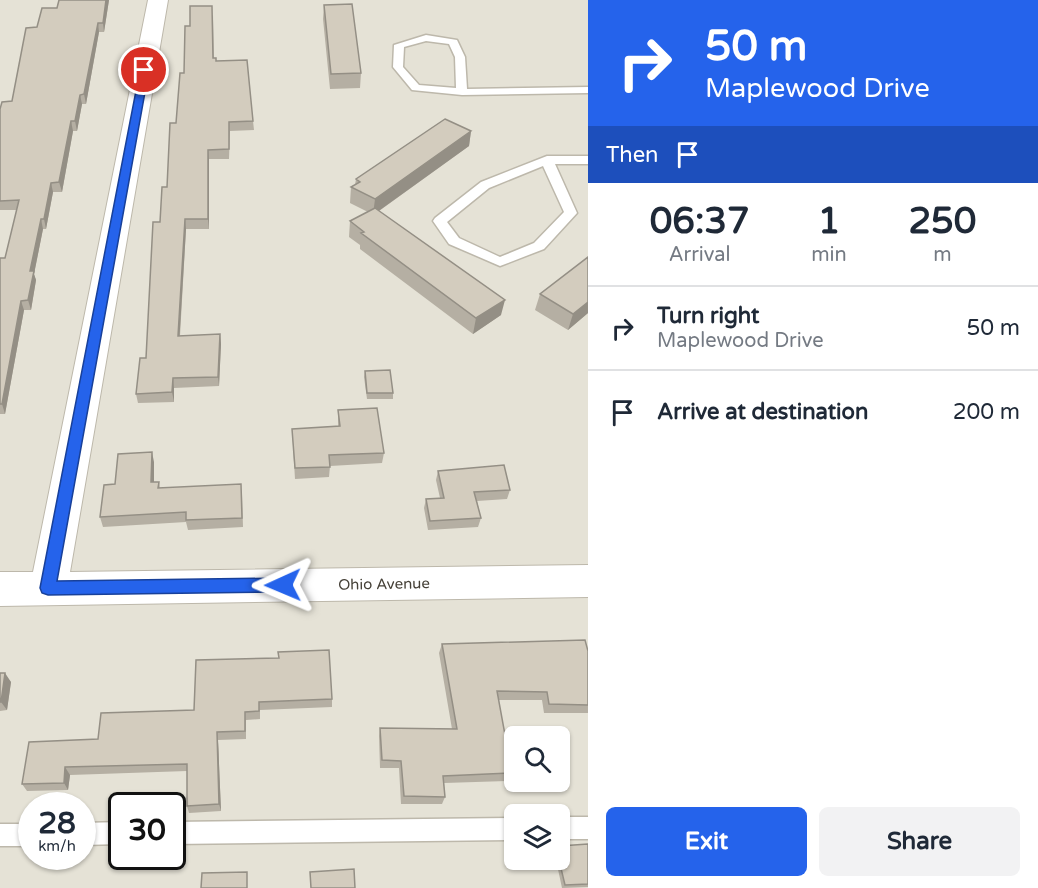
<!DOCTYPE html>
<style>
:root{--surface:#fff;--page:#f2f2f3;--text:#1f2937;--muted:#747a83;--line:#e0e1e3;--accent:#2563eb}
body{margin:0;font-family:"Varela Round",sans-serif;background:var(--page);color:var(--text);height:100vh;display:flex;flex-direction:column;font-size:22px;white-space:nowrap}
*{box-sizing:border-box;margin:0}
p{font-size:20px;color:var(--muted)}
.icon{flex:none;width:33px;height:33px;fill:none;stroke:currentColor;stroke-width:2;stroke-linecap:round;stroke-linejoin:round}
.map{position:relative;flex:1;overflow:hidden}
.details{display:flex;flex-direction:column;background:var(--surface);width:450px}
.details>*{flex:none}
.hud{background:#2563eb;color:#fff;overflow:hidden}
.buttons{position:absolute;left:504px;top:726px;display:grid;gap:12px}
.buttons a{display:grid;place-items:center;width:66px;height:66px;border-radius:9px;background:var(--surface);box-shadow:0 2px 4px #0004;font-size:30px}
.speed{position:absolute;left:18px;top:792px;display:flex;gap:12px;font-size:30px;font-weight:700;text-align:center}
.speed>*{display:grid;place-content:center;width:78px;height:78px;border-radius:50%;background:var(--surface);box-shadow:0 2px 4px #0004;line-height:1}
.speed small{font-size:15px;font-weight:400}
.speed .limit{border:3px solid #111;border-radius:9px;background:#fff;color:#111}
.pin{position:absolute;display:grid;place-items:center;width:51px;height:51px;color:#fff;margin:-26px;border:3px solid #fff;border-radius:50%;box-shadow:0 2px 6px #0007}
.me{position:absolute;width:66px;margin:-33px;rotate:269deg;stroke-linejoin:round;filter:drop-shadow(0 0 4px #0008)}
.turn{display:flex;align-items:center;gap:21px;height:126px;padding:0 18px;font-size:27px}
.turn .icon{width:78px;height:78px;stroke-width:2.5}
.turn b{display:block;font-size:42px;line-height:51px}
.then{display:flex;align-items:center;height:57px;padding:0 18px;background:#0003;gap:12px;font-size:22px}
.eta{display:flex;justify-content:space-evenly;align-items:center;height:102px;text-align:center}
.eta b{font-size:36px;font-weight:700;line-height:42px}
.primary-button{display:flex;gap:12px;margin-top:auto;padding:12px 18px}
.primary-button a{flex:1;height:69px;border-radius:9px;background:var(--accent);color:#fff;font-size:24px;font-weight:700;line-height:69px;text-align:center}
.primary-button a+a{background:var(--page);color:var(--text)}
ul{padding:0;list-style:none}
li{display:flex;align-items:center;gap:18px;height:84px;padding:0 18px;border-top:2px solid var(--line)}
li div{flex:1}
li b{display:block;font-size:22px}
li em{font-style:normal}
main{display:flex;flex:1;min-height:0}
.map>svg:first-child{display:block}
</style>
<main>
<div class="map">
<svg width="588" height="888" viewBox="0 0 588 888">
<rect width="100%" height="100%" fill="#f2f0e8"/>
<path fill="#e5e2d6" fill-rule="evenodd" d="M 0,0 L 588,0 L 588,888 L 0,888 ZM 514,736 L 560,736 L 560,782 L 514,782 ZM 32,806 L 82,806 L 82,856 L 32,856 ZM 122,806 L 172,806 L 172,856 L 122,856 ZM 514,814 L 560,814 L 560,860 L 514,860 Z"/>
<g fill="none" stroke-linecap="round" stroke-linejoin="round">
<defs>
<path id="service" d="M 426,35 L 457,40 L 465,57 L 467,89 L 588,87 L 588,93 L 462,95 L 412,90 L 393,67 L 394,45 ZM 426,41 L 449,44 L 455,57 L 456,88 L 419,85 L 403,67 L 404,47 Z
M 547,156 L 588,156 L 588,164 L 555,164 L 577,213 L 544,249 L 500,266 L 449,244 L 433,221 L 435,218 L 481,182 ZM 543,166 L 564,212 L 534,243 L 500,257 L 459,238 L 447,222 L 489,188 Z
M 560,817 L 588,817 L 588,839 L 560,839 Z
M 514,818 L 514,840 L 172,844 L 172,822 Z
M 122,822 L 122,844 L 82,845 L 82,823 Z
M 0,824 L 32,824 L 32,846 L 0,846 Z"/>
<path id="minor" d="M 148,0 L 168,0 L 70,572 L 588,565 L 588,597 L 0,606 L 0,572 L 33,572 Z"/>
</defs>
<use href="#service" stroke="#bdb8ab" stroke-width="3"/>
<use href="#minor" stroke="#bdb8ab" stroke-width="2"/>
<use href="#service" fill="#fff" fill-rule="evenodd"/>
<use href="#minor" fill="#fff" fill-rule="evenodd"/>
</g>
<path fill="#b5afa3" d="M 109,0 L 104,32 L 99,32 L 86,104 L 82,104 L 77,131 L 73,131 L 62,192 L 53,192 L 46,229 L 43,229 L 34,274 L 36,280 L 31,310 L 24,310 L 5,414 L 0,414 L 0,258 L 5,258 L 17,210 L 0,210 L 0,109 L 12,101 L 37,27 L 57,8 Z
M 324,5 L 361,73 L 360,88 L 330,89 L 323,19 Z
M 213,15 L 214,58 L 216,61 L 253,121 L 254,130 L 230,131 L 229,159 L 209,159 L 209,229 L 186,229 L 180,336 L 220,334 L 221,344 L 219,386 L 174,388 L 174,402 L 138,403 L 136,394 L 146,358 L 160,222 L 167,187 L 184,73 Z
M 471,131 L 469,146 L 379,211 L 501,315 L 473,334 L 360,249 L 360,245 L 349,237 L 350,221 L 368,212 L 350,203 L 351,187 L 355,185 L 356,179 Z
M 540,294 L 588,313 L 568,330 L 535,310 Z
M 365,371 L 393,393 L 393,399 L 367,399 L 364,377 Z
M 338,410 L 384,453 L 382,463 L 330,466 L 329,477 L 295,479 L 292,429 L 338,426 Z
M 154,462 L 154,482 L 159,482 L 160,488 L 242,494 L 243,527 L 188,530 L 186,522 L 103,527 L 100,517 L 115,484 Z
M 438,471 L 510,490 L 507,499 L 477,501 L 481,518 L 478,527 L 428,530 L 424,508 L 426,499 L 440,498 L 436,480 Z
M 442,644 L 588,651 L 588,713 L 544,713 L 542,700 L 498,700 L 512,773 L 507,781 L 444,783 L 445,797 L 442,804 L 401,804 L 399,768 L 380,768 L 379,736 L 380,728 L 452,729 L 439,653 Z
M 196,660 L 332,699 L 332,707 L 260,710 L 260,719 L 246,720 L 246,739 L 218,740 L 221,811 L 189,813 L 187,806 L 187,771 L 70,775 L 68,790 L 27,791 L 22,784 L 98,739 L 194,710 Z
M 0,673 L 11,682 L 7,710 L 0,711 Z
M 588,844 L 588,887 L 562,888 L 556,860 L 560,860 Z"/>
<path fill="#948f85" d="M 106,0 L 109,0 L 104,32 L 103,23 Z
M 98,23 L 99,32 L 86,104 L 84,94 Z
M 80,95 L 82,104 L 77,131 L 75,121 Z
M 71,121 L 73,131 L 62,192 L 59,182 Z
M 471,131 L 469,146 L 373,215 L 375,199 Z
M 208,150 L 209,159 L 209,229 L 208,219 Z
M 51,183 L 53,192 L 46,229 L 44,219 Z
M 41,219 L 43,229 L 34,274 L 36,280 L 31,310 L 28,300 L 30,271 Z
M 185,219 L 186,229 L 179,345 L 178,336 Z
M 505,300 L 501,315 L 473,334 L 476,318 Z
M 21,301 L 24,310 L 5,414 L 2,404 Z
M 588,302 L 588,313 L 568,330 L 573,314 Z
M 220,334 L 221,344 L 219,386 L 218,377 Z
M 173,378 L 174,388 L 174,402 L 172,392 Z
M 152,452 L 154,462 L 154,492 L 151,482 Z
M 5,673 L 11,682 L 7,710 L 1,702 Z
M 217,732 L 218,740 L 221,811 L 219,804 Z
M 65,767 L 70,775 L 68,790 L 64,783 Z"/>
<path fill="#d3ccbe" stroke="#948f85" stroke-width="1.5" d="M 59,0 L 106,0 L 103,23 L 98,23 L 84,94 L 80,95 L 75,121 L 71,121 L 59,182 L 51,183 L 44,219 L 41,219 L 30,271 L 34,271 L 28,300 L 21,301 L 2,404 L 0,404 L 0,258 L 5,258 L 19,200 L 0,201 L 0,109 L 2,102 L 12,101 L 26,28 L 37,27 L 42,8 L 57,8 Z
M 352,4 L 361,73 L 331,74 L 324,5 Z
M 190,6 L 212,6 L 213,58 L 216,58 L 216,61 L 247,60 L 253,121 L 229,122 L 229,149 L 208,150 L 208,219 L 185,219 L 178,336 L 220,334 L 218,377 L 173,378 L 172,392 L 136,394 L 140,358 L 146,358 L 153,222 L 160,222 L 162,187 L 167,187 L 170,123 L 176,123 L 180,73 L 184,73 L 185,26 L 190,26 Z
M 445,119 L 471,131 L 375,199 L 351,187 L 360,182 L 356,179 Z
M 375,208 L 505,300 L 476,318 L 361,233 L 364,232 L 350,221 Z
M 588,257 L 588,302 L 573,314 L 540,294 Z
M 390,370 L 393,393 L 367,393 L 365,371 Z
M 377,408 L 384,453 L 329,455 L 330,467 L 295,468 L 292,429 L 340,426 L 338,410 Z
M 152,452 L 151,482 L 159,482 L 158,488 L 241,484 L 242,518 L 186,520 L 186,512 L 100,517 L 104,485 L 115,484 L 118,454 Z
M 504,465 L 510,490 L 474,492 L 481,518 L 430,521 L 426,499 L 444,498 L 438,471 Z
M 585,640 L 588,651 L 588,705 L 549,704 L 547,692 L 497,691 L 512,773 L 443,776 L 445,797 L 404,796 L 401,761 L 382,760 L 380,728 L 457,729 L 442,644 Z
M 329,650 L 332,699 L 259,702 L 259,711 L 245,712 L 245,731 L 217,732 L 219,804 L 187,806 L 187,764 L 65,767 L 64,783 L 22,784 L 29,742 L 98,739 L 101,713 L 194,710 L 196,660 L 279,658 L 278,652 Z
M 0,673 L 5,673 L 1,702 L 0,702 Z
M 588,844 L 588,884 L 565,885 L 559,860 L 560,846 Z
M 354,869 L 355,888 L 311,888 L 310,872 Z
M 247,872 L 247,888 L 201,888 L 202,873 Z"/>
<path fill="#2563eb" stroke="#184099" stroke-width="1.5" d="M 144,68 L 149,70 L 57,581 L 283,578 L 288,580 L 290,585 L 288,590 L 283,592 L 48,595 L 42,593 L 40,588 L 140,70 Z"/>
<g text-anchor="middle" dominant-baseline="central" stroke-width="4.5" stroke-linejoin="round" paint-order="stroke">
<g font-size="15" fill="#454037" stroke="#fff">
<text transform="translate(384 584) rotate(-1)">Ohio Avenue</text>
</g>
</g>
</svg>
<div class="buttons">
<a><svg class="icon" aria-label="search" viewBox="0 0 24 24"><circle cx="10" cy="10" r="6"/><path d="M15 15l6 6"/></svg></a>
<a><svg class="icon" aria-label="layers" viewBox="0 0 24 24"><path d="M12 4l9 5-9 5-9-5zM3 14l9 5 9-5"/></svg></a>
</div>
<div class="speed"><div>28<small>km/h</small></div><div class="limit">30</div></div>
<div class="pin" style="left:144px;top:70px;background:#d93025"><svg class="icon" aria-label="arrive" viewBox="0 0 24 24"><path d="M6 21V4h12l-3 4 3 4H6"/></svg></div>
<svg class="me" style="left:283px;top:585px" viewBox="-20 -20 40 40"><path d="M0-17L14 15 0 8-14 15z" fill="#2563eb" stroke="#fff" stroke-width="4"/></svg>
</div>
<section class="details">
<div class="hud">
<div class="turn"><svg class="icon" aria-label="right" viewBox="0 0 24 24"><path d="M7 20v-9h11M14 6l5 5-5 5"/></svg><div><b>50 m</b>Maplewood Drive</div></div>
<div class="then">Then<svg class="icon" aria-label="arrive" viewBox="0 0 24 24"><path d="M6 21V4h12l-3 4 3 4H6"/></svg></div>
</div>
<div class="eta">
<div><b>06:37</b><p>Arrival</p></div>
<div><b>1</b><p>min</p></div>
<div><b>250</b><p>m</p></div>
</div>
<ul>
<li><svg class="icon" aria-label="right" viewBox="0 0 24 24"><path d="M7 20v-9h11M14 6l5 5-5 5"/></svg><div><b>Turn right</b><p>Maplewood Drive</p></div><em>50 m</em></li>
<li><svg class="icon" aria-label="arrive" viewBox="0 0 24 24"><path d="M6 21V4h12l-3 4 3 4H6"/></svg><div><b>Arrive at destination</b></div><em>200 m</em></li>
</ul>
<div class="primary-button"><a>Exit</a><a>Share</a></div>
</section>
</main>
